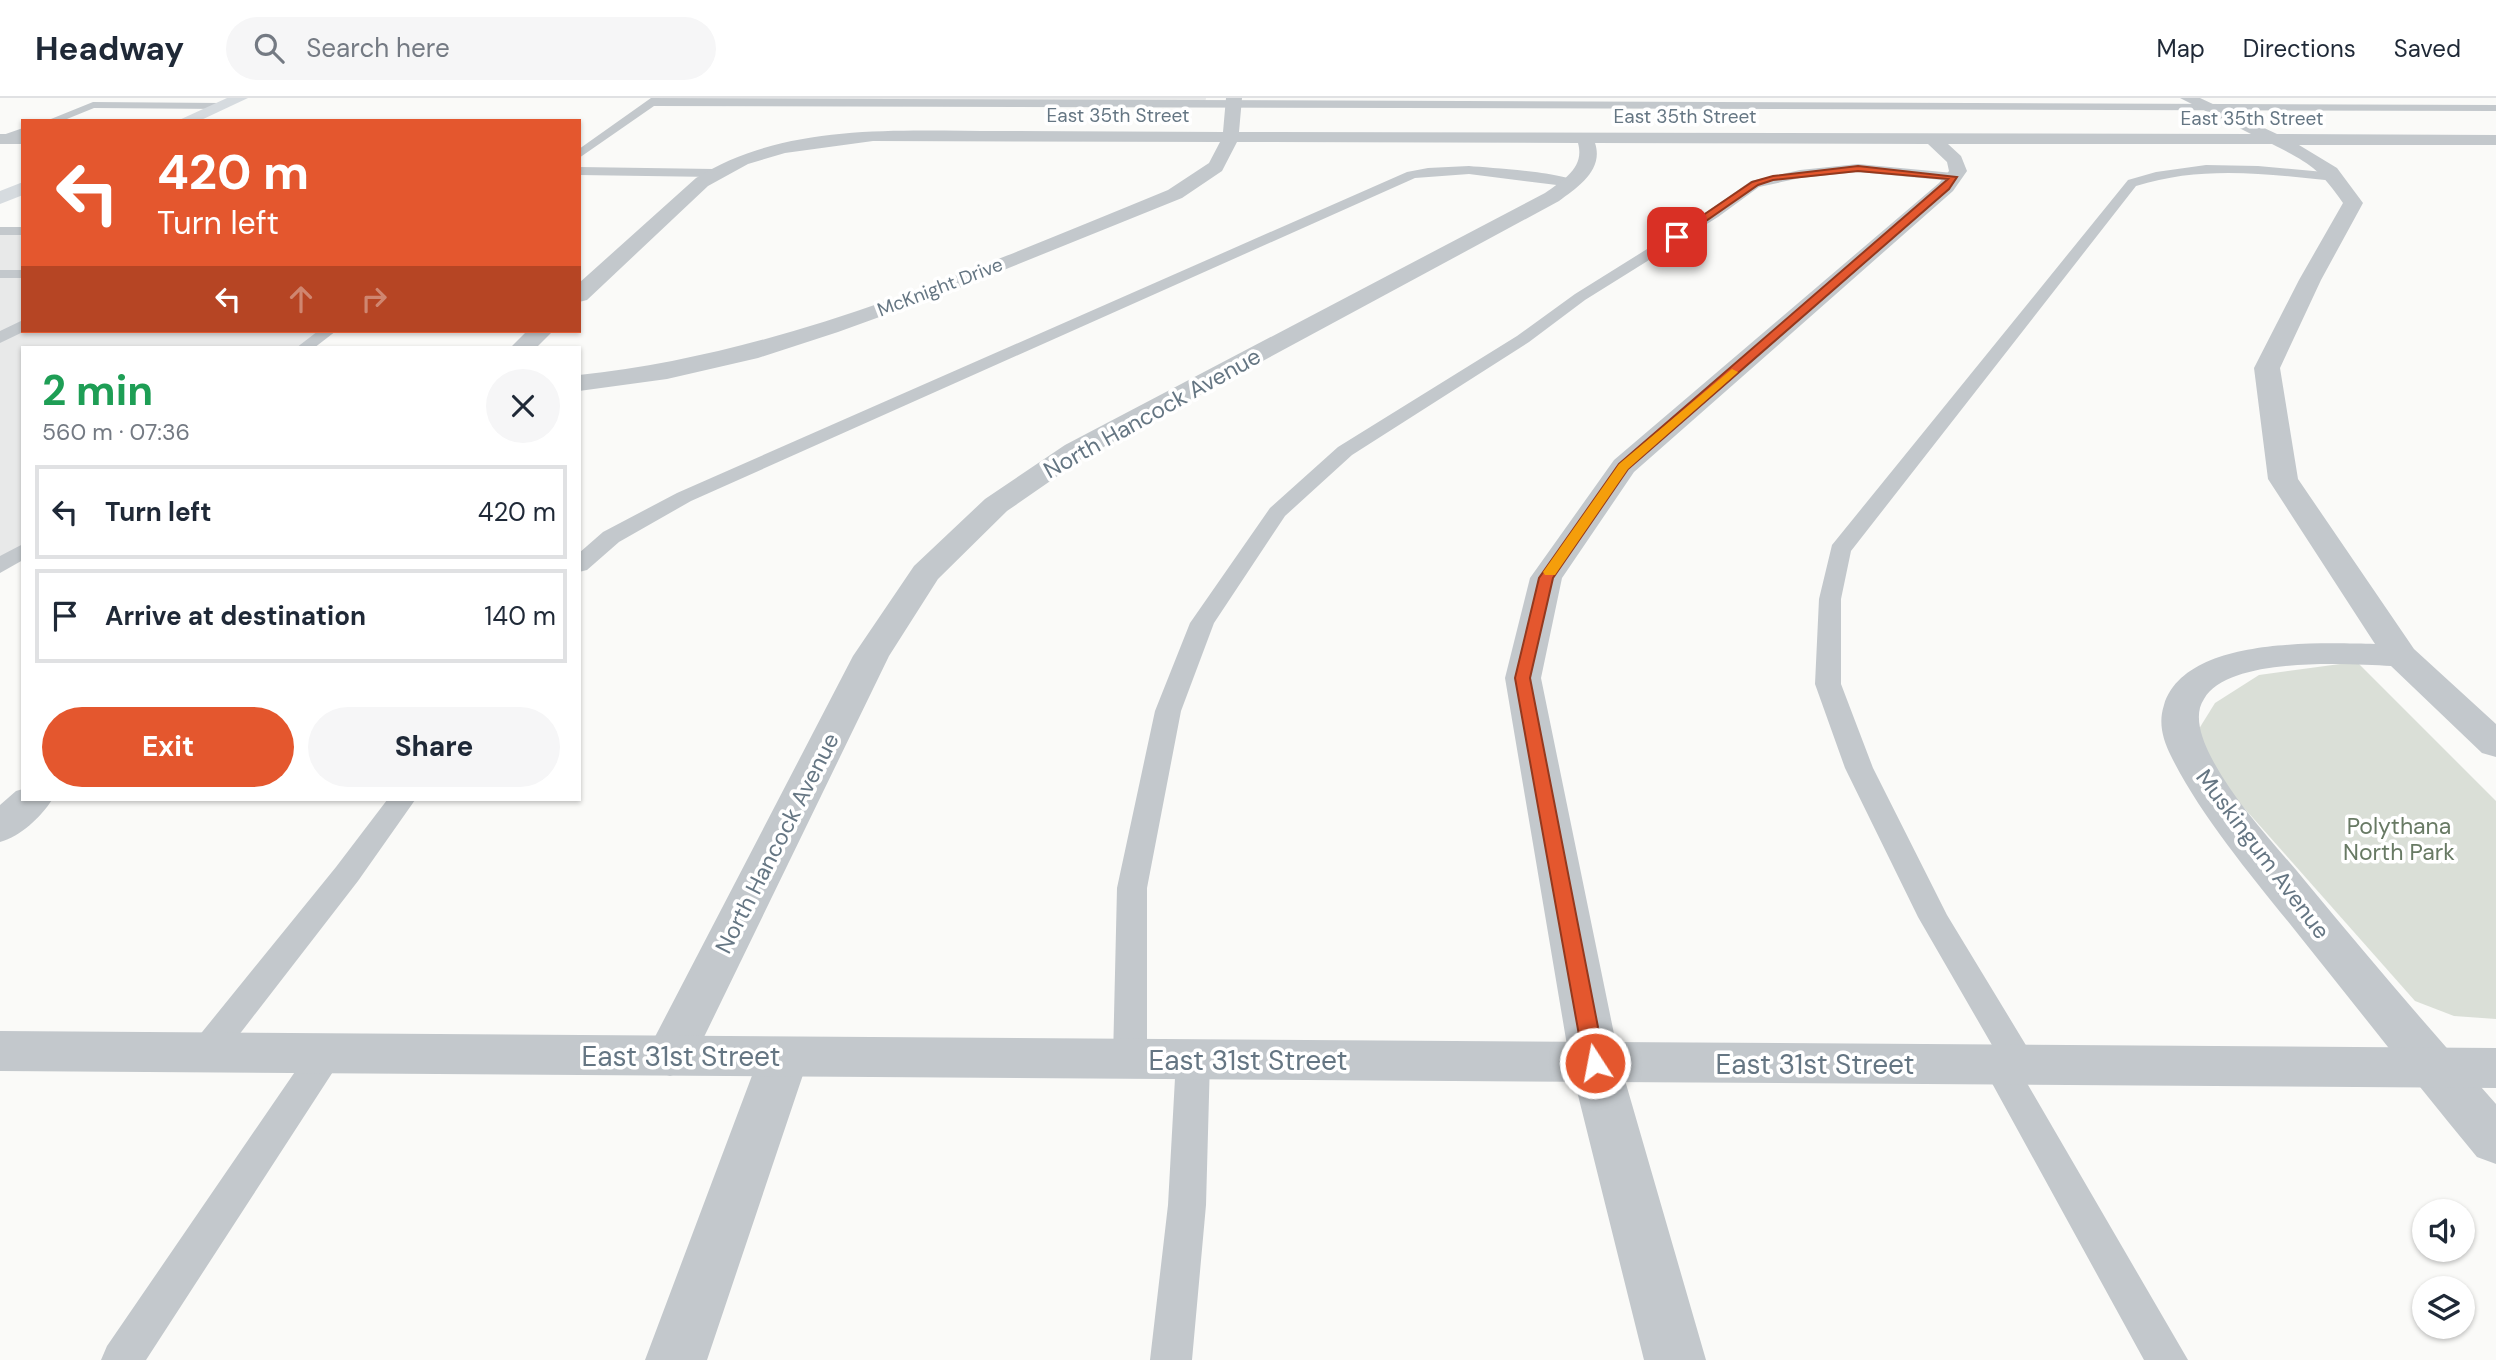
<!DOCTYPE html>
<meta charset="utf-8">
<style>
:root{--surface:#fff;--page:#f6f6f7;--text:#1f2937;--muted:#747a83;--line:#e0e1e3;--accent:#e4572e}
body{margin:0;font-family:"DM Sans",sans-serif;background:var(--page);color:var(--text);height:100vh;display:flex;flex-direction:column;font-size:26px;white-space:nowrap}
*{box-sizing:border-box;margin:0}
p{font-size:23px;color:var(--muted)}
.icon{flex:none;width:38px;height:38px;fill:none;stroke:currentColor;stroke-width:2;stroke-linecap:round;stroke-linejoin:round}
.map{position:relative;flex:1;overflow:hidden}
.sheet{position:absolute;left:21px;top:248px;width:560px;height:455px;display:flex;flex-direction:column;background:var(--surface);border-radius:0px;box-shadow:0 2px 5px #0004}
.sheet>*{flex:none}
.banner{position:absolute;left:21px;top:21px;width:560px;height:214px;border-radius:0px;box-shadow:0 2px 5px #0004;background:#e4572e;color:#fff;overflow:hidden}
.controls{position:absolute;left:2412px;top:1101px;display:grid;gap:14px}
.controls a{display:grid;place-items:center;width:63px;height:63px;border-radius:50%;background:var(--surface);box-shadow:0 2px 5px #0004;font-size:35px}
.pin{position:absolute;display:grid;place-items:center;width:60px;height:60px;color:#fff;margin:-30px;border-radius:14px;box-shadow:0 4px 10px #0006}
.me{position:absolute;width:77px;margin:-38px;rotate:349deg;stroke-linejoin:round;filter:drop-shadow(0 0 5px #0008)}
.turn{display:flex;align-items:center;gap:24px;height:147px;padding:0 21px;font-size:32px}
.turn .icon{width:91px;height:91px;stroke-width:2.5}
.turn b{display:block;font-size:49px;line-height:60px}
.lanes{display:flex;align-items:center;height:66px;padding:0 21px;background:#0003;justify-content:center;gap:35px;direction:ltr}
.lanes .off{opacity:.35}
.round{display:grid;place-items:center;flex:none;width:74px;height:74px;border-radius:37px;background:var(--page)}
.summary{display:flex;align-items:center;justify-content:space-between;height:119px;padding:0 21px}
h1{font-size:42px;font-weight:700;line-height:52px;color:#1e9e55}
.action{display:flex;gap:14px;margin-top:auto;padding:14px 21px}
.action a{flex:1;height:80px;border-radius:42px;background:var(--accent);color:#fff;font-size:28px;font-weight:700;line-height:80px;text-align:center}
.action a+a{background:var(--page);color:var(--text)}
ul{padding:0;list-style:none}
li{display:flex;align-items:center;gap:21px;height:94px;margin:0 14px 10px;padding:0 7px;border:4px solid var(--line);border-radius:0px}
li div{flex:1}
li b{display:block;font-size:26px}
li em{font-style:normal}
header{display:flex;align-items:center;gap:42px;box-sizing:border-box;height:98px;padding:0 35px;background:var(--surface);border-bottom:2px solid var(--line)}
header strong{font-size:33px}
nav{display:flex;gap:38px;margin-inline-start:auto;font-size:24px}
.search{width:490px;height:63px;background:var(--page);display:flex;align-items:center;gap:18px;box-sizing:border-box;padding:0 24px;border-radius:38px;color:var(--muted);font-size:26px}
.map>svg:first-child{display:block}
</style>
<header>
<strong>Headway</strong>
<div class="search"><svg class="icon" aria-label="search" viewBox="0 0 24 24"><circle cx="10" cy="10" r="6"/><path d="M15 15l6 6"/></svg>Search here</div>
<nav><a>Map</a><a>Directions</a><a>Saved</a></nav>
</header>
<div class="map">
<svg width="2496" height="1262" viewBox="0 0 2496 1262">
<rect width="100%" height="100%" fill="#fafaf8"/>
<path fill="#e8e9e9" d="M 663,0 L 1206,0 L 1205,6 L 658,3 Z
M 0,134 L 23,134 L 23,233 L 323,233 L 299,250 L 23,250 L 23,446 L 0,463 Z"/>
<path fill="#dadfd7" d="M 2340,566 L 2359,566 L 2496,703 L 2496,921 L 2454,918 L 2415,903 L 2222,685 L 2197,634 L 2215,605 L 2259,577 Z"/>
<g fill="none" stroke-linecap="round" stroke-linejoin="round">
<path fill="#c3c8cc" fill-rule="evenodd" d="M 651,0 L 2496,7 L 2496,13 L 654,8 L 579,60 L 579,51 Z
M 93,4 L 222,5 L 227,8 L 222,11 L 94,10 L 62,23 L 46,23 Z
M 23,30 L 23,37 L 0,44 L 0,38 Z
M 1858,66 L 1953,75 L 1959,79 L 1953,83 L 1858,74 L 1800,80 L 1759,89 L 1718,119 L 1585,202 L 1529,244 L 1352,357 L 1285,418 L 1214,525 L 1181,613 L 1147,790 L 1147,961 L 1142,971 L 1130,975 L 1118,971 L 1113,961 L 1117,790 L 1155,613 L 1190,525 L 1270,410 L 1338,349 L 1517,238 L 1575,196 L 1708,113 L 1751,83 L 1800,72 Z
M 2206,67 L 2258,68 L 2335,75 L 2341,79 L 2335,83 C 2268,76 2202,67 2136,88 L 1851,453 L 1841,501 L 1841,586 L 1873,670 L 1947,817 L 2038,967 L 2033,977 L 2024,980 L 2188,1262 L 2144,1262 L 1982,967 L 1987,957 L 1996,954 L 1918,819 L 1845,670 L 1815,586 L 1819,501 L 1832,447 L 2128,82 L 2156,74 Z
M 1469,68 C 1491,70 1565,74 1579,85 L 1573,89 L 1469,76 L 1415,80 L 691,403 L 619,444 L 587,472 L 579,474 L 579,455 L 603,434 L 677,395 L 1407,74 L 1428,70 Z
M 579,69 L 714,71 L 720,75 L 714,79 L 579,77 Z
M 0,129 L 23,129 L 23,137 L 0,137 Z
M 0,172 L 23,172 L 23,180 L 0,180 Z
M 23,222 L 25,233 L 0,245 L 0,233 Z
M 318,233 L 336,233 L 314,250 L 296,250 Z
M 23,446 L 23,462 L 0,475 L 0,458 Z
M 387,702 L 415,702 L 358,783 L 218,964 L 206,968 L 194,964 L 189,954 L 194,944 L 336,769 Z
M 326,942 L 338,946 L 343,956 L 338,966 L 146,1262 L 101,1262 L 107,1248 L 314,946 Z
M 1193,948 L 1205,952 L 1210,962 L 1206,1107 L 1192,1262 L 1150,1262 L 1168,1107 L 1176,962 L 1181,952 Z"/>
<path fill="#c3c8cc" fill-rule="evenodd" d="M 1226,0 L 1242,0 L 1239,34 L 2251,36 L 2180,0 L 2200,0 L 2277,36 L 2496,37 L 2496,47 L 2299,47 L 2337,70 L 2363,105 L 2321,182 L 2280,270 L 2298,381 L 2414,551 L 2496,626 L 2496,659 L 2482,655 L 2391,568 C 2347,566 2229,558 2204,601 C 2193,617 2202,641 2210,657 C 2233,703 2273,744 2306,784 C 2368,859 2431,933 2496,1006 L 2496,1066 L 2477,1059 C 2415,984 2355,907 2294,831 C 2253,780 2200,717 2171,658 C 2163,642 2158,625 2164,607 C 2185,538 2319,545 2375,546 L 2268,381 L 2254,270 L 2299,182 L 2343,105 C 2319,70 2309,65 2272,46 L 1948,46 L 1961,58 L 1967,73 L 1953,93 L 1634,374 L 1562,480 L 1541,580 L 1620,965 L 1706,1262 L 1644,1262 L 1570,965 L 1505,580 L 1530,480 L 1614,362 L 1939,85 L 1949,73 L 1947,64 L 1928,46 L 1595,45 C 1604,72 1578,89 1559,103 L 1085,359 L 1007,413 L 938,481 L 889,558 L 688,972 L 670,978 L 652,972 L 645,958 L 853,558 L 914,468 L 985,401 L 1065,347 L 1545,95 C 1563,82 1585,70 1578,45 L 1237,44 L 1222,73 L 1182,100 L 954,192 L 838,234 L 758,260 L 667,281 L 579,293 L 579,277 C 783,256 979,169 1168,92 L 1209,65 L 1220,44 L 873,43 L 785,55 L 748,66 L 708,88 L 587,202 L 579,204 L 579,185 L 696,80 C 786,24 898,33 1000,33 C 1074,33 1149,34 1223,34 Z
M 0,36 L 23,36 L 23,46 L 0,46 Z
M 527,233 L 553,233 L 536,250 L 510,250 Z
M 23,691 L 23,702 L 52,702 C 40,720 21,738 0,744 L 0,707 L 16,693 Z
M 784,939 L 802,945 L 809,959 L 707,1262 L 645,1262 L 759,959 L 766,945 Z"/>
<path fill="#c3c8cc" fill-rule="evenodd" d="M 0,933 L 2496,950 L 2496,990 L 0,973 Z"/>
<path fill="#d6dbdf" fill-rule="evenodd" d="M 227,0 L 248,0 L 199,23 L 177,23 Z
M 23,84 L 23,97 L 0,106 L 0,93 Z"/>
</g>
<path fill="#e4572e" stroke="#94391e" stroke-width="2" d="M 1858,68 L 1957,79 L 1949,91 L 1628,371 L 1553,480 L 1530,580 L 1605,965 L 1602,970 L 1595,973 L 1587,970 L 1584,965 L 1515,580 L 1539,480 L 1619,366 L 1948,81 L 1858,73 L 1773,82 L 1758,87 L 1680,141 L 1674,141 L 1674,137 L 1752,84 L 1773,78 Z"/>
<path fill="#f59e0b" d="M 1732,271 L 1738,274 L 1736,276 L 1628,371 L 1555,477 L 1545,477 L 1543,474 L 1619,366 Z"/>
<g text-anchor="middle" dominant-baseline="central" stroke-width="7" stroke-linejoin="round" paint-order="stroke">
<g font-size="19" fill="#657683" stroke="#fff">
<text x="1118" y="17">East 35th Street</text>
<text x="1685" y="18">East 35th Street</text>
<text x="2252" y="20">East 35th Street</text>
<text transform="translate(940 189) rotate(-21)">McKnight Drive</text>
</g>
<g font-size="23" fill="#657683" stroke="#fff">
<text transform="translate(1152 315) rotate(-29)">North Hancock Avenue</text>
<text transform="translate(777 745) rotate(-63)">North Hancock Avenue</text>
<text transform="translate(2263 756) rotate(53)">Muskingum Avenue</text>
</g>
<g font-size="23" fill="#687a64" stroke="#fff">
<text x="2399" y="728">Polythana<tspan x="2399" dy="26">North Park</tspan></text>
</g>
<g font-size="28" fill="#657683" stroke="#fff">
<text x="681" y="958">East 31st Street</text>
<text x="1248" y="962">East 31st Street</text>
<text x="1815" y="966">East 31st Street</text>
</g>
</g>
</svg>
<div class="controls">
<a><svg class="icon" aria-label="sound" viewBox="0 0 24 24"><path d="M4 9h4l5-4v14l-5-4H4zM17 9q2 3 0 6"/></svg></a>
<a><svg class="icon" aria-label="layers" viewBox="0 0 24 24"><path d="M12 4l9 5-9 5-9-5zM3 14l9 5 9-5"/></svg></a>
</div>
<div class="pin" style="left:1677px;top:139px;background:#d93025"><svg class="icon" aria-label="arrive" viewBox="0 0 24 24"><path d="M6 21V4h12l-3 4 3 4H6"/></svg></div>
<svg class="me" style="left:1595px;top:965px" viewBox="-20 -20 40 40"><circle r="17" fill="#e4572e" stroke="#fff" stroke-width="3"/><path d="M0-11L8 9 0 5-8 9z" fill="#fff"/></svg>
<div class="banner">
<div class="turn"><svg class="icon" aria-label="left" viewBox="0 0 24 24"><path d="M17 20v-9H6M10 6l-5 5 5 5"/></svg><div><b>420 m</b>Turn left</div></div>
<div class="lanes"><svg class="icon" aria-label="left" viewBox="0 0 24 24"><path d="M17 20v-9H6M10 6l-5 5 5 5"/></svg><svg class="icon off" aria-label="ahead" viewBox="0 0 24 24"><path d="M12 20V5M6 11l6-6 6 6"/></svg><svg class="icon off" aria-label="right" viewBox="0 0 24 24"><path d="M7 20v-9h11M14 6l5 5-5 5"/></svg></div>
</div>
<section class="sheet">
<div class="summary"><div><h1>2 min</h1><p>560 m · 07:36</p></div><a class="round"><svg class="icon" aria-label="close" viewBox="0 0 24 24"><path d="M6 6l12 12M18 6L6 18"/></svg></a></div>
<ul>
<li><svg class="icon" aria-label="left" viewBox="0 0 24 24"><path d="M17 20v-9H6M10 6l-5 5 5 5"/></svg><div><b>Turn left</b></div><em>420 m</em></li>
<li><svg class="icon" aria-label="arrive" viewBox="0 0 24 24"><path d="M6 21V4h12l-3 4 3 4H6"/></svg><div><b>Arrive at destination</b></div><em>140 m</em></li>
</ul>
<div class="action"><a>Exit</a><a>Share</a></div>
</section>
</div>
